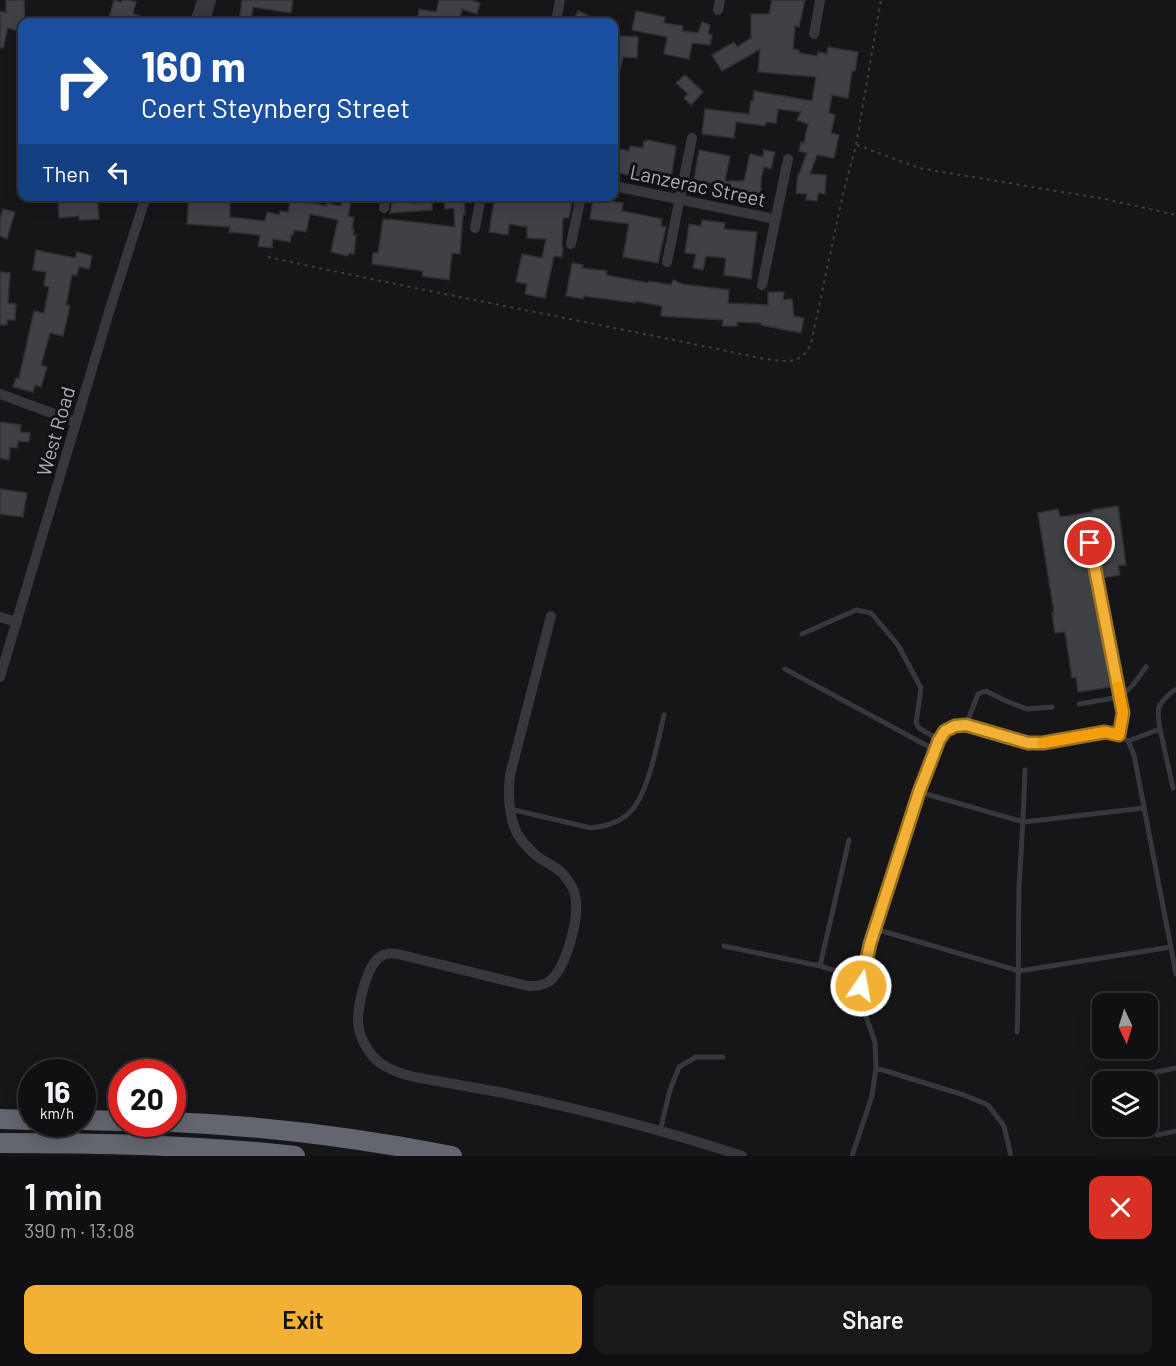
<!DOCTYPE html>
<meta charset="utf-8">
<style>
:root{--surface:#101012;--page:#19191b;--text:#f1f3f6;--muted:#9c9d9f;--line:#303032;--accent:#f2b134}
body{margin:0;font-family:Barlow,sans-serif;background:var(--page);color:var(--text);height:100vh;display:flex;flex-direction:column;font-size:22px;white-space:nowrap}
*{box-sizing:border-box;margin:0}
p{font-size:20px;color:var(--muted)}
.icon{flex:none;width:33px;height:33px;fill:none;stroke:currentColor;stroke-width:2;stroke-linecap:round;stroke-linejoin:round}
.map{position:relative;height:1156px;overflow:hidden}
.panel{display:flex;flex-direction:column;background:var(--surface);flex:1}
.panel>*{flex:none}
.top-card{position:absolute;left:18px;top:18px;width:600px;height:183px;border-radius:12px;box-shadow:0 3px 15px #0003,0 0 0 2px var(--line);background:#1a4fa0;color:#fff;overflow:hidden}
.needle{width:39px;rotate:176deg}
.controls{position:absolute;left:1092px;top:993px;display:grid;gap:12px}
.controls a{display:grid;place-items:center;width:66px;height:66px;border-radius:12px;background:var(--surface);box-shadow:0 3px 15px #0003,0 0 0 2px var(--line);font-size:30px}
.speed{position:absolute;left:18px;top:1059px;display:flex;gap:12px;font-size:30px;font-weight:700;text-align:center}
.speed>*{display:grid;place-content:center;width:78px;height:78px;border-radius:50%;background:var(--surface);box-shadow:0 3px 15px #0003,0 0 0 2px var(--line);line-height:1}
.speed small{font-size:15px;font-weight:400}
.speed .limit{border:9px solid #d22;background:#fff;color:#111}
.pin{position:absolute;display:grid;place-items:center;width:51px;height:51px;color:#fff;margin:-26px;border:3px solid #fff;border-radius:50%;box-shadow:0 2px 6px #0007}
.me{position:absolute;width:66px;margin:-33px;rotate:12deg;stroke-linejoin:round;filter:drop-shadow(0 0 4px #0008)}
.turn{display:flex;align-items:center;gap:21px;height:126px;padding:0 24px;font-size:27px}
.turn .icon{width:78px;height:78px;stroke-width:2.5}
.turn b{display:block;font-size:42px;line-height:51px}
.then{display:flex;align-items:center;height:57px;padding:0 24px;background:#0003;gap:12px;font-size:22px}
.round{display:grid;place-items:center;flex:none;width:63px;height:63px;border-radius:12px;background:var(--page)}
.head{display:flex;align-items:center;justify-content:space-between;height:102px;padding:0 24px}
h1{font-size:36px;font-weight:600;line-height:45px}
.action{display:flex;gap:12px;margin-top:auto;padding:12px 24px}
.action a{flex:1;height:69px;border-radius:12px;background:var(--accent);color:#111;font-size:24px;font-weight:600;line-height:69px;text-align:center}
.action a+a{background:var(--page);color:var(--text)}
.map>svg:first-child{display:block}
</style>
<div class="map">
<svg width="1176" height="1156" viewBox="0 0 1176 1156">
<rect width="100%" height="100%" fill="#161618"/>
<path fill="#404145" stroke="#303034" stroke-width="1.5" d="M 6,0 L 24,0 L 25,22 L 22,22 L 22,32 L 8,28 L 3,48 L 0,48 L 0,11 L 6,13 Z
M 114,0 L 121,2 L 122,0 L 128,0 L 136,2 L 133,14 L 154,20 L 154,22 L 108,22 Z
M 242,0 L 293,0 L 291,13 L 253,7 L 251,22 L 239,22 Z
M 439,0 L 471,0 L 480,3 L 477,14 L 462,9 L 459,22 L 417,22 L 419,9 L 436,12 Z
M 772,0 L 805,0 L 799,27 L 795,26 L 793,49 L 799,50 L 799,53 L 817,56 L 818,52 L 827,54 L 828,47 L 858,52 L 855,71 L 852,71 L 848,98 L 832,95 L 829,113 L 835,115 L 831,133 L 839,135 L 834,158 L 817,155 L 810,174 L 826,175 L 825,194 L 818,193 L 817,201 L 806,200 L 807,194 L 796,193 L 798,174 L 799,174 L 807,153 L 799,151 L 801,142 L 804,143 L 808,124 L 797,120 L 801,112 L 778,109 L 776,123 L 766,122 L 765,126 L 736,122 L 734,138 L 702,134 L 705,109 L 749,114 L 751,101 L 753,101 L 754,91 L 812,101 L 816,77 L 758,72 L 760,49 L 722,71 L 712,55 L 734,42 L 737,47 L 751,38 L 751,14 L 769,14 Z
M 578,11 L 604,22 L 573,22 Z
M 636,11 L 665,17 L 664,23 L 683,26 L 682,31 L 698,33 L 702,22 L 710,25 L 708,34 L 712,35 L 710,45 L 692,43 L 689,59 L 664,54 L 667,37 L 632,30 Z
M 614,36 L 638,37 L 637,58 L 623,57 L 617,83 L 614,83 Z
M 685,75 L 703,92 L 691,105 L 684,98 L 688,94 L 676,83 Z
M 648,140 L 676,146 L 670,185 L 638,180 L 638,177 L 614,172 L 614,148 L 629,151 L 630,146 L 643,148 L 644,141 L 648,141 Z
M 699,150 L 730,156 L 725,181 L 744,181 L 750,154 L 763,157 L 764,150 L 775,152 L 771,169 L 764,167 L 761,179 L 761,197 L 737,197 L 737,194 L 715,190 L 717,184 L 694,180 Z
M 69,196 L 97,196 L 99,219 L 79,220 L 79,216 L 59,218 L 58,198 Z
M 189,196 L 230,196 L 230,217 L 265,221 L 267,212 L 279,215 L 280,211 L 288,212 L 291,198 L 326,206 L 327,203 L 341,206 L 343,196 L 352,196 L 348,216 L 354,218 L 352,228 L 354,229 L 353,235 L 356,235 L 354,254 L 349,253 L 348,256 L 331,252 L 338,220 L 310,214 L 306,232 L 294,230 L 293,235 L 291,235 L 290,242 L 273,239 L 272,248 L 258,246 L 260,235 L 229,232 L 230,227 L 187,224 Z
M 401,196 L 412,196 L 412,203 L 432,202 L 432,210 L 390,213 L 393,199 L 400,199 Z
M 444,196 L 464,196 L 465,214 L 463,214 L 460,254 L 452,253 L 449,280 L 422,276 L 423,271 L 372,264 L 373,253 L 378,253 L 383,219 L 389,220 L 389,219 L 455,227 L 454,208 L 445,209 Z
M 495,196 L 573,196 L 569,218 L 563,218 L 562,247 L 563,247 L 562,257 L 554,256 L 545,298 L 525,294 L 527,284 L 516,282 L 522,254 L 542,258 L 546,239 L 527,238 L 527,227 L 509,224 L 508,235 L 489,232 Z
M 593,199 L 623,203 L 622,211 L 662,219 L 661,226 L 666,227 L 658,263 L 623,257 L 629,224 L 590,219 Z
M 3,209 L 15,212 L 7,239 L 0,236 L 0,218 Z
M 702,220 L 725,223 L 724,229 L 757,232 L 751,279 L 724,275 L 726,258 L 706,256 L 703,270 L 693,268 L 696,254 L 685,253 L 689,224 L 701,226 Z
M 36,250 L 75,258 L 77,252 L 92,256 L 89,269 L 79,267 L 77,275 L 72,275 L 66,305 L 70,306 L 63,336 L 50,333 L 41,365 L 47,367 L 41,387 L 35,385 L 33,392 L 13,387 L 16,378 L 19,378 L 34,311 L 44,313 L 49,287 L 44,286 L 46,272 L 33,270 Z
M 572,263 L 583,265 L 582,268 L 607,271 L 606,275 L 648,283 L 649,281 L 671,285 L 673,280 L 682,284 L 729,290 L 728,303 L 768,305 L 768,292 L 784,292 L 783,300 L 792,299 L 794,316 L 804,318 L 801,333 L 761,325 L 761,323 L 737,322 L 737,326 L 722,326 L 723,320 L 661,316 L 662,306 L 635,301 L 635,303 L 584,296 L 583,299 L 566,296 Z
M 0,272 L 10,273 L 8,303 L 16,304 L 15,320 L 7,320 L 7,325 L 0,325 Z
M 0,422 L 21,425 L 20,432 L 30,433 L 29,442 L 18,441 L 17,448 L 10,447 L 9,460 L 0,458 Z
M 0,489 L 27,493 L 23,517 L 0,514 Z
M 1118,506 L 1126,565 L 1118,566 L 1120,575 L 1102,578 L 1091,521 L 1086,517 L 1081,521 L 1098,609 L 1110,687 L 1078,692 L 1076,677 L 1072,678 L 1065,632 L 1055,633 L 1052,613 L 1054,613 L 1038,513 L 1058,509 L 1060,517 L 1092,512 L 1092,510 Z"/>
<g fill="none" stroke-linecap="round" stroke-linejoin="round">
<path stroke="#3d3f44" stroke-width="2" stroke-dasharray="3 4.5" stroke-linecap="butt" d="M 857,145 L 919,168 L 1105,199 L 1176,215
M 268,257 C 433,293 600,324 765,359 C 788,362 805,365 812,339 L 843,194 L 856,145 L 881,0"/>
<path stroke="#37383d" stroke-width="5" d="M 1086,522 L 1123,713 L 1119,735
M 802,634 L 856,610 L 871,613 L 898,645 L 921,688 L 916,723 L 919,728 L 939,740
M 785,669 L 935,750
M 1079,704 L 1120,697 L 1133,685 L 1146,667
M 966,725 L 978,694 L 986,691 L 1006,701 L 1027,709 L 1052,707
M 1160,729 L 1173,788
M 1128,741 L 1160,729 C 1156,707 1157,705 1174,690 L 1176,690
M 919,792 L 1024,822 L 1144,808
M 510,809 L 591,828 C 606,826 619,823 630,812 C 648,795 658,741 664,715
M 875,929 L 1019,971 L 1171,947
M 724,946 L 820,966 L 862,979
M 820,966 L 849,840
M 1017,1032 C 1019,984 1018,937 1019,889 C 1021,849 1024,810 1025,770
M 876,1068 L 964,1095 L 988,1105 L 1004,1126 L 1011,1156
M 1105,1082 L 1176,1068
M 1094,1084 L 1102,1082
M 660,1131 L 670,1090 L 679,1067 L 696,1057 L 723,1057
M 1157,1135 L 1176,1131
M 852,1156 L 872,1096 L 876,1068 L 875,1042 L 863,1008 L 861,986 L 870,944 L 919,792 L 939,740 L 945,731 L 955,726 L 966,725 L 1027,743 L 1043,743 L 1105,732 L 1119,735 L 1128,741 L 1134,755 L 1176,974"/>
<path stroke="#37383d" stroke-width="10" d="M 718,10 L 720,0
M 195,22 L 202,0
M 205,22 L 211,0
M 556,22 L 560,0
M 814,34 L 820,0
M 614,186 L 775,219
M 384,208 L 386,196
M 475,228 L 481,196
M 571,244 L 581,196
M 667,262 L 692,138
M 762,285 L 788,159
M 0,394 L 76,422
M 551,616 L 510,775 C 508,794 508,815 517,833 C 520,840 532,852 538,857 C 548,864 560,868 567,879 C 570,883 574,890 575,895 C 580,917 567,966 550,981 C 543,986 536,986 528,986 L 402,955 C 394,953 386,952 380,957 C 366,966 355,1013 359,1029 C 362,1043 372,1059 385,1066 C 400,1075 419,1078 437,1081 C 459,1085 482,1089 504,1093 C 584,1110 665,1130 742,1156
M 0,617 L 17,622
M 0,677 L 109,312 L 146,196"/>
<path stroke="#63666e" stroke-width="20" d="M 0,1119 L 32,1120
M 82,1120 L 122,1121
M 172,1122 C 266,1126 360,1138 452,1156
M 0,1143 C 99,1143 197,1145 295,1156"/>
</g>
<g fill="none" stroke-linecap="round" stroke-linejoin="round">
<defs>
<path id="route" d="M 861,986 L 870,944 L 919,792 L 939,740 L 945,731 L 955,726 L 966,725 L 1028,743 L 1043,743 L 1105,732 L 1119,735 L 1123,713 L 1090,543"/>
</defs>
<use href="#route" stroke="#9d7322" stroke-width="15"/>
<use href="#route" stroke="#f2b134" stroke-width="10"/>
<path stroke="#f59e0b" stroke-width="10" d="M 1042,743 L 1105,732 L 1119,735 L 1123,713 L 1118,686"/>
</g>
<g text-anchor="middle" dominant-baseline="central" stroke-width="6" stroke-linejoin="round" paint-order="stroke">
<g font-size="20" fill="#a8adb8" stroke="#111113">
<text transform="translate(698 185) rotate(12)">Lanzerac Street</text>
<text transform="translate(55 431) rotate(-74)">West Road</text>
</g>
</g>
</svg>
<div class="controls">
<a><svg class="needle" viewBox="-14 -14 28 28"><path d="M0-13l5 13h-10z" fill="#e53935"/><path d="M0 13l5-13h-10z" fill="#9c9d9f"/></svg></a>
<a><svg class="icon" aria-label="layers" viewBox="0 0 24 24"><path d="M12 4l9 5-9 5-9-5zM3 14l9 5 9-5"/></svg></a>
</div>
<div class="speed"><div>16<small>km/h</small></div><div class="limit">20</div></div>
<div class="pin" style="left:1090px;top:543px;background:#d93025"><svg class="icon" aria-label="arrive" viewBox="0 0 24 24"><path d="M6 21V4h12l-3 4 3 4H6"/></svg></div>
<svg class="me" style="left:861px;top:986px" viewBox="-20 -20 40 40"><circle r="17" fill="#f2b134" stroke="#fff" stroke-width="3"/><path d="M0-11L8 9 0 5-8 9z" fill="#fff"/></svg>
<div class="top-card">
<div class="turn"><svg class="icon" aria-label="right" viewBox="0 0 24 24"><path d="M7 20v-9h11M14 6l5 5-5 5"/></svg><div><b>160 m</b>Coert Steynberg Street</div></div>
<div class="then">Then<svg class="icon" aria-label="left" viewBox="0 0 24 24"><path d="M17 20v-9H6M10 6l-5 5 5 5"/></svg></div>
</div>
</div>
<section class="panel">
<div class="head"><div><h1>1 min</h1><p>390 m · 13:08</p></div><a class="round" style="background:#d93025;color:#fff"><svg class="icon" aria-label="close" viewBox="0 0 24 24"><path d="M6 6l12 12M18 6L6 18"/></svg></a></div>
<div class="action"><a>Exit</a><a>Share</a></div>
</section>
